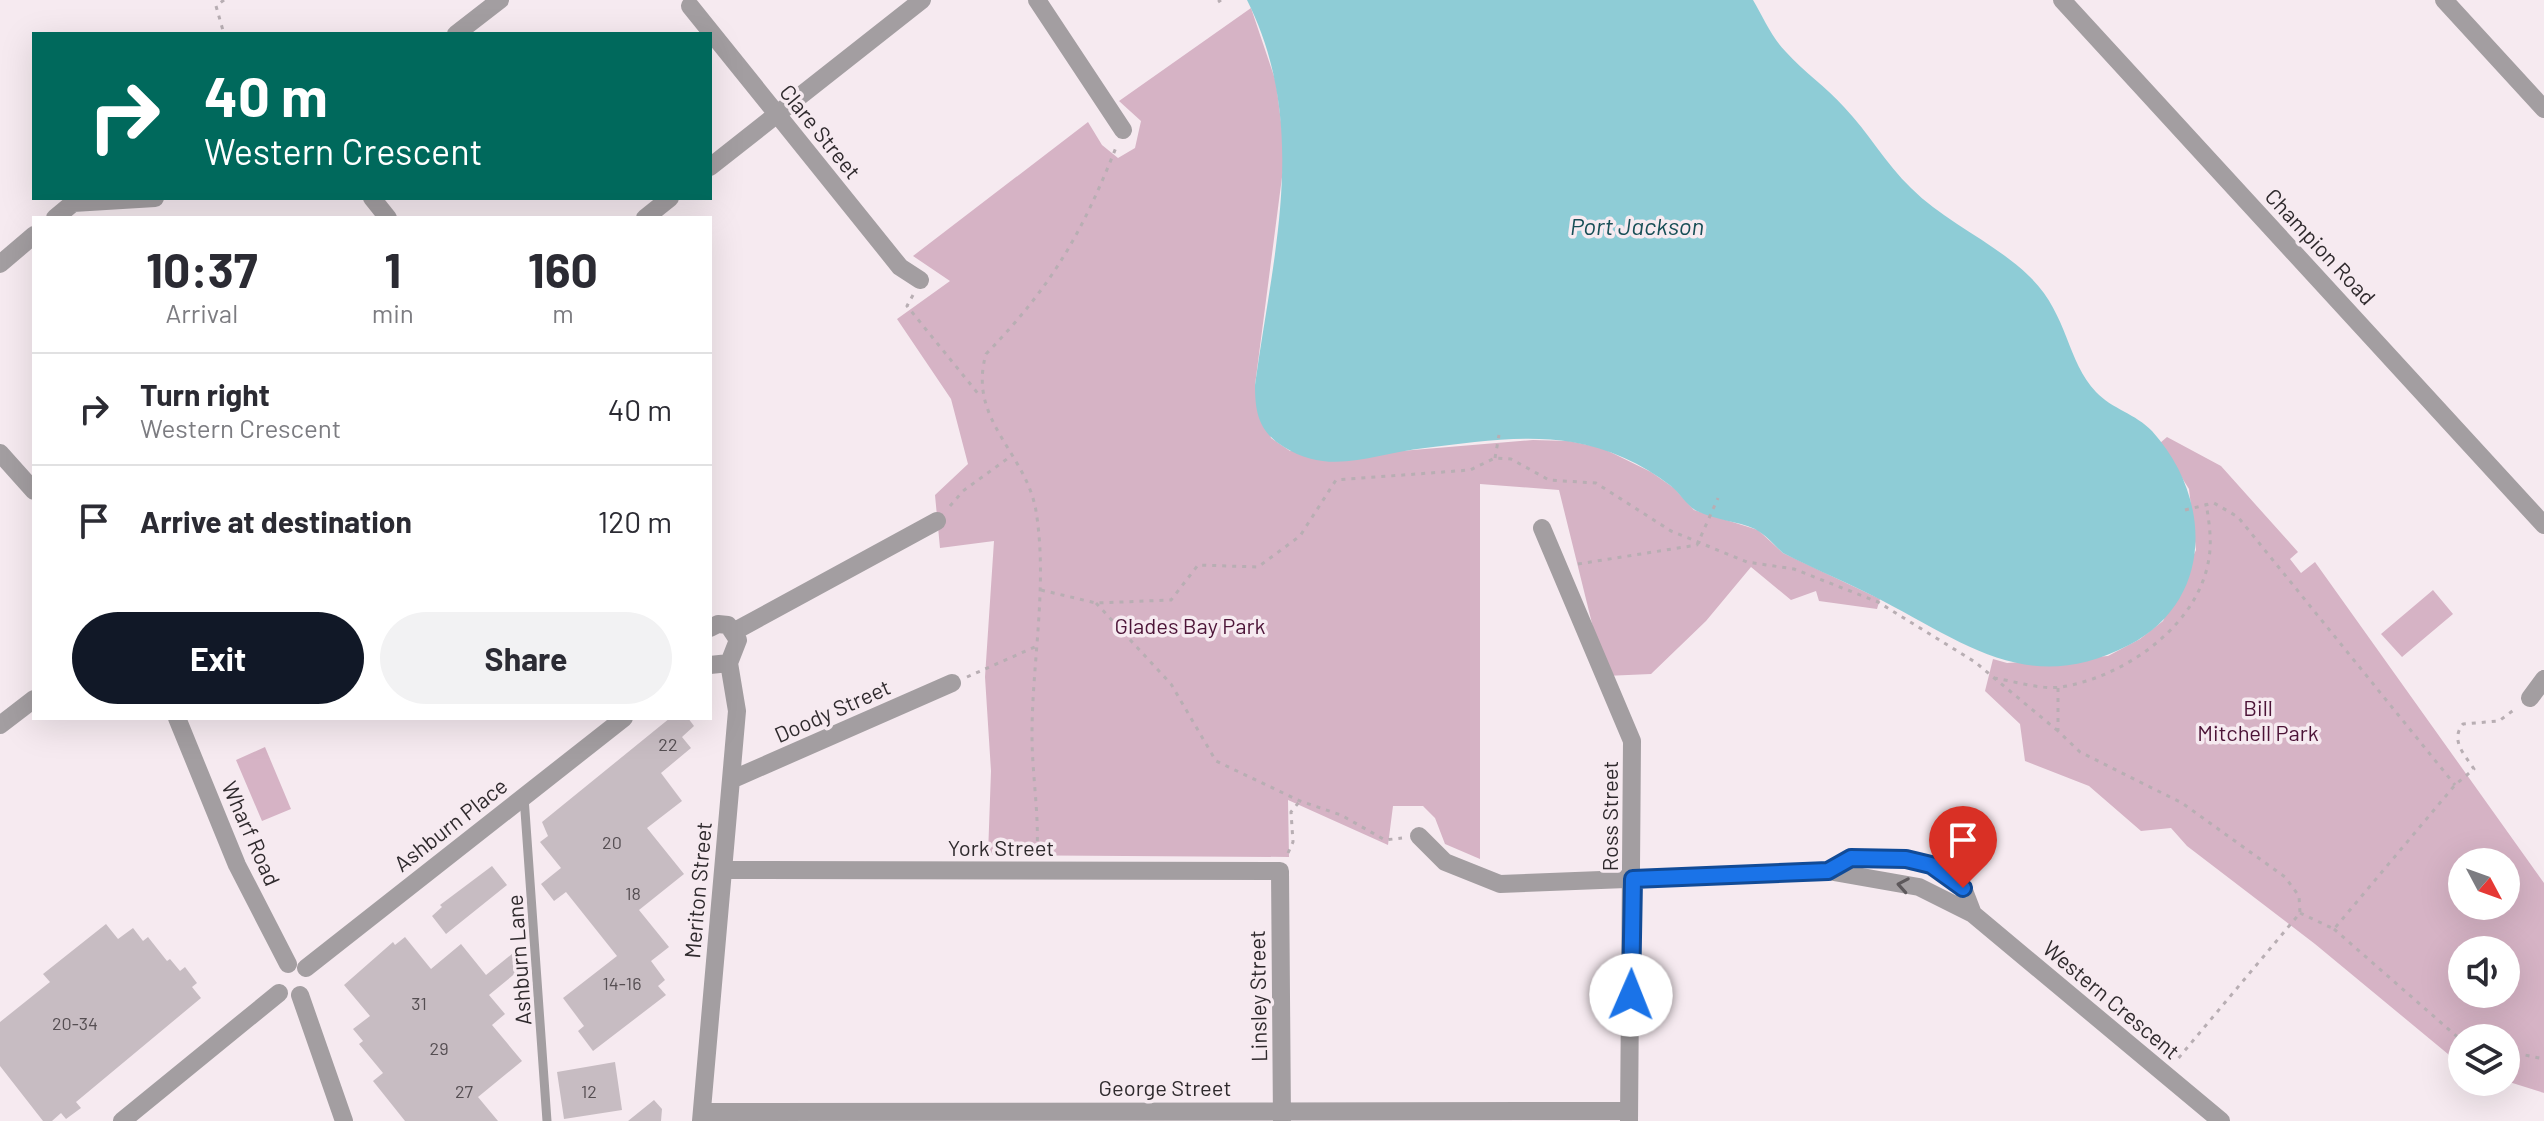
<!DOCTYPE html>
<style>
:root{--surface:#fff;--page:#f2f2f3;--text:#2b2b33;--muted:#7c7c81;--line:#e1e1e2;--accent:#111827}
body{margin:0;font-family:Barlow,sans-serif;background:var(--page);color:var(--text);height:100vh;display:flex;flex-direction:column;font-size:30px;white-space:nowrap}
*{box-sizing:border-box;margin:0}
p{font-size:26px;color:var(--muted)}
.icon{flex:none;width:44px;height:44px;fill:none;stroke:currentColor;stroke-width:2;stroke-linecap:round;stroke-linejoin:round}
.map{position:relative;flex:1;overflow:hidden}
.details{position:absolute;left:32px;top:216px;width:680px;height:504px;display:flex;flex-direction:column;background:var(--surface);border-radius:0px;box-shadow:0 8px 32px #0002}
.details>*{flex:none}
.guide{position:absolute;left:32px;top:32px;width:680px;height:168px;border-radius:0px;box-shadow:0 8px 32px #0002;background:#00695c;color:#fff;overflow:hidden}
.needle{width:52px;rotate:131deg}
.tools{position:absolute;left:2448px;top:848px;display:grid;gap:16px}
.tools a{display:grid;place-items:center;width:72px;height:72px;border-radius:50%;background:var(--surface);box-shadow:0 8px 32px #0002;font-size:40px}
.pin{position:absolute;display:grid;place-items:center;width:68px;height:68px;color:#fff;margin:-82px -34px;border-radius:50% 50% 50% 0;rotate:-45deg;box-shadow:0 0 8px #0007}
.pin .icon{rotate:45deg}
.me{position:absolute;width:88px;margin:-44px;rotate:1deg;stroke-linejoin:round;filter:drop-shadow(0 0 6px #0008)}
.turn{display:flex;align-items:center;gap:28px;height:168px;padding:0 40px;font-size:36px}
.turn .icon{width:104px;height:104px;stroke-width:2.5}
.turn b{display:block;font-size:56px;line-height:68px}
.eta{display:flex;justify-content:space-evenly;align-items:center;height:136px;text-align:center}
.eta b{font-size:48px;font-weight:700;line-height:56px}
.action{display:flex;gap:16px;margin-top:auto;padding:16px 40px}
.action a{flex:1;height:92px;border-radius:48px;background:var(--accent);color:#fff;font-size:32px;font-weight:700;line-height:92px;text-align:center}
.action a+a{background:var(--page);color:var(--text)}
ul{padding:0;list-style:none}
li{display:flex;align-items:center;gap:24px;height:112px;padding:0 40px;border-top:2px solid var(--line)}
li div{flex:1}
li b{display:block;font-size:30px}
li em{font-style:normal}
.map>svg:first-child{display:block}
</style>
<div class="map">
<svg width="2544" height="1121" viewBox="0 0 2544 1121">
<rect width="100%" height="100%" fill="#f6eaf0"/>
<path fill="#d6b3c5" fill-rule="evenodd" d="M 1251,8 L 1276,82 L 1285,154 L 1255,385 L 1271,438 L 1290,451 L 1401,451 L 1533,440 L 1569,441 L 1602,448 L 1651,472 L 1674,488 L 1694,510 L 1758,530 L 1783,553 L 1880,599 L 1877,609 L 1819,601 L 1816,591 L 1791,600 L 1751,567 L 1706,621 L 1651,674 L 1605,676 L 1559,490 L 1480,484 L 1480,859 L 1445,844 L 1435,818 L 1423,806 L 1393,806 L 1388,845 L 1288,800 L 1289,857 L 988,855 L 991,771 L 985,677 L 994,541 L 940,548 L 935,495 L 968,464 L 951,399 L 897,319 L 950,281 L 913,256 L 1088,122 L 1102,145 L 1118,158 L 1135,148 L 1141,121 L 1119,101 Z
M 2167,437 L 2221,466 L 2298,552 L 2290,559 L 2301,573 L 2315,562 L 2544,883 L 2544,1093 L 2506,1081 L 2506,1038 L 2462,1038 L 2462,1063 L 2454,1059 L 2315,944 L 2187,846 L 2171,828 L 2141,831 L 2089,786 L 2025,761 L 2020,724 L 1985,691 L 1993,659 L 2007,663 L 2108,656 L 2140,639 L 2163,621 L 2196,550 L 2189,489 L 2160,443 ZM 2462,862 L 2506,862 L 2506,906 L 2462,906 ZM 2462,950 L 2506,950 L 2506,994 L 2462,994 Z
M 2433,590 L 2453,614 L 2402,657 L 2381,634 Z
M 265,747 L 291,809 L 262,821 L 236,760 Z"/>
<path fill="#8eccd6" d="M 1247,0 L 1753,0 C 1763,17 1772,38 1786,52 C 1804,72 1826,87 1844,107 C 1868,132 1886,164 1911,188 C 1946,223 1994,242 2029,276 C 2068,313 2066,360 2096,392 C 2112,409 2136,414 2152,431 C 2212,497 2215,600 2129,645 C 2031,696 1969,646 1883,601 C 1851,584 1816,570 1783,553 C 1775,546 1765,534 1755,529 C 1737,521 1715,520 1697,511 C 1687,506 1680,493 1671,486 C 1641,463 1608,448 1572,442 C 1525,434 1472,442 1425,448 C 1375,453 1331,477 1284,447 C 1259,432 1255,413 1255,385 C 1273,253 1310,126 1247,0 Z"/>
<path fill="#c7bcc2" d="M 670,718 L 688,718 L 694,726 L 682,737 L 691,748 L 661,773 L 682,801 L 647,828 L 684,874 L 639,910 L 669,947 L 651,961 L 665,980 L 658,986 L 666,995 L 593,1051 L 578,1031 L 584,1026 L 563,998 L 617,956 L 566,892 L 554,901 L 541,884 L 561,868 L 540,842 L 548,836 L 542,822 Z
M 492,866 L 507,885 L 446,934 L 432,916 L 442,907 L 440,905 Z
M 106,924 L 118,939 L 133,928 L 143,941 L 148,937 L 167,961 L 170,959 L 180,971 L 185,967 L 197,983 L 192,987 L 201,998 L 76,1102 L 81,1108 L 66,1119 L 61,1113 L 52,1121 L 43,1121 L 0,1066 L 0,1022 L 50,982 L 43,974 Z
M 405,937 L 431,969 L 461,944 L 486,975 L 512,954 L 523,967 L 489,995 L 505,1014 L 492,1025 L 522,1061 L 478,1097 L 498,1121 L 405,1121 L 373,1081 L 383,1073 L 359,1044 L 363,1041 L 353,1029 L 370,1016 L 344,985 L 393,942 L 395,945 Z
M 615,1062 L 622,1110 L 564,1119 L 557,1072 Z
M 654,1100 L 662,1109 L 661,1121 L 628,1121 Z"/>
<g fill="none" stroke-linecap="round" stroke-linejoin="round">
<path stroke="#b8aeb3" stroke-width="3" stroke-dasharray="4 6" stroke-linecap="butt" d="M 224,0 L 216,6 L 224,34
M 1218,2 L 1221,0
M 913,295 L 907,306 L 980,396
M 1495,458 L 1499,435
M 950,506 L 963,491 L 1011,456
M 2185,510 L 2214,503 L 2238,517 L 2455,785
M 1578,564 L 1697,545 L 1718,498
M 1041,590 L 1096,603 L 1171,600 L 1198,565 L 1258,567 L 1300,536 L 1336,480 L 1470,470 L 1495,458 L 1511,459 L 1549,480 L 1596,483 L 1671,531 L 1747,562 L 1794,569 L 1878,602 L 1975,662 L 2058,731
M 1096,603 L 1171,684 L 1216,761 L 1300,801 L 1341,815 L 1385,840 L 1402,838
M 967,677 L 1037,646
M 1994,678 C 2014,681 2041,690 2061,687 C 2125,677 2199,625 2209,558 C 2212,540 2209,521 2206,503
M 2058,688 L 2058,731 L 2080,752 L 2182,803 L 2285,877 L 2299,896 L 2300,913 L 2176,1061
M 1037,851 C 1039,812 1032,774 1032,735 C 1032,661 1048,585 1036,511 C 1026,452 967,420 986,354 C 1053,285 1082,233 1117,145
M 1288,853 L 1293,842 L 1291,812 L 1299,802
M 2300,913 L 2334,929 L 2455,785 L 2474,769 C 2464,754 2450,740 2463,724 L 2499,721 L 2515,709
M 2334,929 L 2462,1041
M 2506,1051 L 2544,1059"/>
<path stroke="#a39ea1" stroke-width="9" d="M 524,797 L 547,1121"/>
<path stroke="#a39ea1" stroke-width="18" d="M 1037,0 L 1123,130
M 2062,0 L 2544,525
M 2444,0 L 2544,109
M 690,6 L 900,267 L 920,280
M 456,34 L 500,0
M 710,167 L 922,0
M 372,198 L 388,218
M 55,218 L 73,203 L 155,198
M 645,218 L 670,198
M 0,264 L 34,235
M 0,453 L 34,491
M 1542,528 L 1632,741 L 1629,1121
M 710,628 L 718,624 L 728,625 L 738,640 L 729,663 L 710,665
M 735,631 L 937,521
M 2530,698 L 2544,679
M 177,718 L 237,865 L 288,964
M 0,725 L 34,699
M 731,780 L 952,683
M 1419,836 L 1445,862 L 1500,884 L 1828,871 L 1919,887 L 1973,914 L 2221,1121
M 723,870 L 1280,871 L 1282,1121
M 1828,871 L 1851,858 L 1906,859 L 1931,865 L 1963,888 L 1973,914
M 306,968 L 624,718
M 300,995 L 344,1121
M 702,1112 L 1629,1111
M 122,1121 L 279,993
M 701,1121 L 737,711 L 729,663"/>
</g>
<defs><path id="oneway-chevron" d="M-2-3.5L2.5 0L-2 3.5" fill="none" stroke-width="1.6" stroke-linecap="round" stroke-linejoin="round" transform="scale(2)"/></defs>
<use stroke="#5d585b" href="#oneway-chevron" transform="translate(1903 885) rotate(-170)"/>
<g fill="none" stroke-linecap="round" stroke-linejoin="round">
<defs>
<path id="route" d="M 1631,995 L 1633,879 L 1828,871 L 1851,858 L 1906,859 L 1931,865 L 1963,888"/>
</defs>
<use href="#route" stroke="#114b97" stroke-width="20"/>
<use href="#route" stroke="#1a73e8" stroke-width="14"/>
</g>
<g text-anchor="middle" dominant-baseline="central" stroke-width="7" stroke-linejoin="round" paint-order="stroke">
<g font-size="18" fill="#554e52">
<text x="668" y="744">22</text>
<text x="612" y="842">20</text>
<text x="633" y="893">18</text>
<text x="622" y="983">14-16</text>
<text x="419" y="1003">31</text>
<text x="75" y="1023">20-34</text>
<text x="439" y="1048">29</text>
<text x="464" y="1091">27</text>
<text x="589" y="1091">12</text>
</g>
<g font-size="22" fill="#2f2a2d" stroke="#f6eaf0">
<text transform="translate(821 131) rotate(51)">Clare Street</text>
<text transform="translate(2321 246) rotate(47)">Champion Road</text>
<text transform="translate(832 710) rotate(-24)">Doody Street</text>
<text transform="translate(1609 816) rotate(-90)">Ross Street</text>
<text transform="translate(450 824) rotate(-38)">Ashburn Place</text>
<text transform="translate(252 833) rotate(66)">Wharf Road</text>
<text x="1001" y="847">York Street</text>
<text transform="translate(697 890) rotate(-85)">Meriton Street</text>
<text transform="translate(518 960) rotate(-94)">Ashburn Lane</text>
<text transform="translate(1257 996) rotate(-91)">Linsley Street</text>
<text transform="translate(2112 999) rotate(40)">Western Crescent</text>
<text x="1165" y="1087">George Street</text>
</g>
<g font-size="22" fill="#4c1437" stroke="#f6eaf0">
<text x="1190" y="625">Glades Bay Park</text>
<text x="2258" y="707">Bill<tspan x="2258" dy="25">Mitchell Park</tspan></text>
</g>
<g font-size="24" font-style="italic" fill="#174e56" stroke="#f6eaf0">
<text x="1637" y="225">Port Jackson</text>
</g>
</g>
</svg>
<div class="tools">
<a><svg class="needle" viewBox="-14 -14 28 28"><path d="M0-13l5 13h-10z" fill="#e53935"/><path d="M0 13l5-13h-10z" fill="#7c7c81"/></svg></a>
<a><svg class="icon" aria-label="sound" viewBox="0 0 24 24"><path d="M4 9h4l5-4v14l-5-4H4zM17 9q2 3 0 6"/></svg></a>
<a><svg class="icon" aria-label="layers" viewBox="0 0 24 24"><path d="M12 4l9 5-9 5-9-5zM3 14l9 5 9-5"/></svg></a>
</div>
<div class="pin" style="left:1963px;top:888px;background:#d93025"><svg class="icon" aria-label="arrive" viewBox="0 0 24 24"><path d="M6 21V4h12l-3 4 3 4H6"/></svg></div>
<svg class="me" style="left:1631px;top:995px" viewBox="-20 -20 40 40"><circle r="19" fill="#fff"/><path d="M0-13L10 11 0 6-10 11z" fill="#1a73e8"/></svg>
<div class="guide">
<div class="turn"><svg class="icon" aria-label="right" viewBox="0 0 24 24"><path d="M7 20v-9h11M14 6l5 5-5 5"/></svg><div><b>40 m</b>Western Crescent</div></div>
</div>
<section class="details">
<div class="eta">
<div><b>10:37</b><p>Arrival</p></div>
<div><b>1</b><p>min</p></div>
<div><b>160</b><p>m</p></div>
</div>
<ul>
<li><svg class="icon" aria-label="right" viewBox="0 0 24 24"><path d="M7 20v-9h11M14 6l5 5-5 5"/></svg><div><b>Turn right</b><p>Western Crescent</p></div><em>40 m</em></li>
<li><svg class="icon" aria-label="arrive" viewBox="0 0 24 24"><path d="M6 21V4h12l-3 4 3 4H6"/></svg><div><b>Arrive at destination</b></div><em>120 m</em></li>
</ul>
<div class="action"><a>Exit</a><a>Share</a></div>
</section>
</div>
